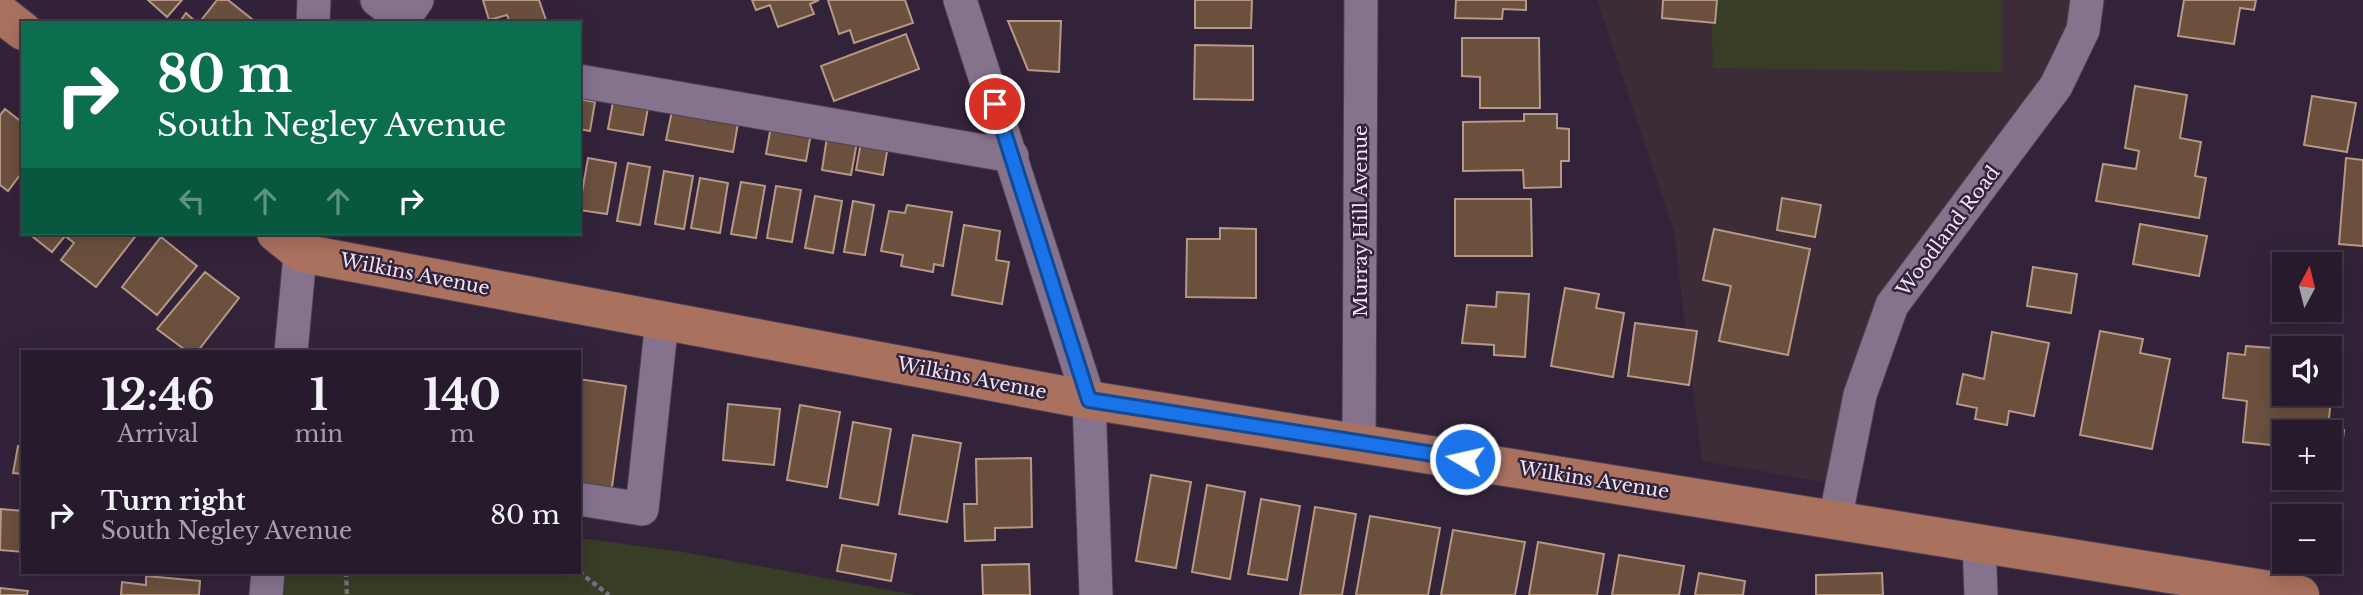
<!DOCTYPE html>
<meta charset="utf-8">
<style>
:root{--surface:#261a2c;--page:#2e2334;--text:#f1f3f6;--muted:#a4a1a9;--line:#423848}
body{margin:0;font-family:"Libre Baskerville",serif;background:var(--page);color:var(--text);height:100vh;display:flex;flex-direction:column;font-size:26px;white-space:nowrap}
*{box-sizing:border-box;margin:0}
p{font-size:23px;color:var(--muted)}
.icon{flex:none;width:38px;height:38px;fill:none;stroke:currentColor;stroke-width:2;stroke-linecap:round;stroke-linejoin:round}
.map{position:relative;flex:1;overflow:hidden}
.drawer{position:absolute;left:21px;top:350px;width:560px;height:224px;display:flex;flex-direction:column;background:var(--surface);border-radius:0px;box-shadow:0 4px 18px #0003,0 0 0 2px var(--line)}
.drawer>*{flex:none}
.top-card{position:absolute;left:21px;top:21px;width:560px;height:214px;border-radius:0px;box-shadow:0 4px 18px #0003,0 0 0 2px var(--line);background:#0b6e4f;color:#fff;overflow:hidden}
.needle{width:46px;rotate:7deg}
.tools{position:absolute;left:2272px;top:252px;display:grid;gap:14px}
.tools a{display:grid;place-items:center;width:70px;height:70px;border-radius:0px;background:var(--surface);box-shadow:0 4px 18px #0003,0 0 0 2px var(--line);font-size:35px}
.pin{position:absolute;display:grid;place-items:center;width:60px;height:60px;color:#fff;margin:-30px;border:4px solid #fff;border-radius:50%;box-shadow:0 2px 7px #0007}
.me{position:absolute;width:77px;margin:-38px;rotate:279deg;stroke-linejoin:round;filter:drop-shadow(0 0 5px #0008)}
.turn{display:flex;align-items:center;gap:24px;height:147px;padding:0 21px;font-size:32px}
.turn .icon{width:91px;height:91px;stroke-width:2.5}
.turn b{display:block;font-size:49px;line-height:60px}
.lanes{display:flex;align-items:center;height:66px;padding:0 21px;background:#0003;justify-content:center;gap:35px;direction:ltr}
.lanes .off{opacity:.35}
.eta{display:flex;justify-content:space-evenly;align-items:center;height:119px;text-align:center}
.eta b{font-size:42px;font-weight:800;line-height:49px}
ul{padding:0;list-style:none}
li{display:flex;align-items:center;gap:21px;height:91px;padding:0 21px}
li div{flex:1}
li b{display:block;font-size:26px}
li em{font-style:normal}
.map>svg:first-child{display:block}
</style>
<div class="map">
<svg width="2363" height="595" viewBox="0 0 2363 595">
<rect width="100%" height="100%" fill="#33233a"/>
<path fill="#3b2c38" d="M 1597,0 L 2087,0 L 2083,30 L 1892,305 L 1842,485 L 1702,461 L 1674,232 Z"/>
<path fill="#383e25" d="M 1711,0 L 2002,0 L 2002,72 L 1713,68 Z
M 579,538 L 683,552 L 916,595 L 266,595 L 268,572 L 579,572 Z"/>
<path fill="#6b503e" stroke="#b79885" stroke-width="2" d="M 148,0 L 182,0 L 167,17 Z
M 217,0 L 228,0 L 257,23 L 199,23 Z
M 483,0 L 539,0 L 547,23 L 510,23 L 507,15 L 489,20 Z
M 752,0 L 819,0 L 810,4 L 814,14 L 778,27 L 770,5 L 756,10 Z
M 828,0 L 905,0 L 913,23 L 854,43 L 850,30 L 839,34 Z
M 1195,0 L 1252,0 L 1251,28 L 1195,28 Z
M 1456,0 L 1526,0 L 1526,10 L 1503,9 L 1502,19 L 1455,18 Z
M 1663,0 L 1717,0 L 1715,23 L 1662,18 Z
M 2184,0 L 2256,0 L 2254,10 L 2240,8 L 2234,44 L 2178,36 Z
M 186,13 L 197,23 L 179,23 Z
M 1008,21 L 1061,21 L 1059,72 L 1028,70 Z
M 906,34 L 919,69 L 834,101 L 821,66 Z
M 1462,38 L 1539,38 L 1540,108 L 1480,108 L 1480,77 L 1462,76 Z
M 1195,45 L 1253,46 L 1253,100 L 1194,99 Z
M 2135,86 L 2187,95 L 2180,138 L 2201,142 L 2195,176 L 2206,178 L 2199,218 L 2096,201 L 2103,164 L 2136,169 L 2139,151 L 2125,148 Z
M 2312,96 L 2356,103 L 2347,152 L 2304,145 Z
M 579,99 L 595,102 L 590,131 L 579,129 Z
M 613,102 L 648,108 L 643,135 L 608,129 Z
M 5,109 L 23,123 L 23,171 L 8,191 L 0,185 L 0,115 Z
M 672,111 L 738,123 L 733,152 L 666,140 Z
M 1524,114 L 1557,114 L 1557,128 L 1569,129 L 1569,161 L 1561,161 L 1561,187 L 1524,188 L 1523,170 L 1463,171 L 1463,122 L 1524,121 Z
M 771,126 L 811,133 L 806,161 L 766,154 Z
M 827,137 L 857,142 L 851,175 L 822,170 Z
M 861,142 L 888,146 L 883,175 L 856,170 Z
M 588,158 L 616,163 L 607,214 L 579,210 Z
M 2346,158 L 2363,160 L 2363,246 L 2339,244 Z
M 628,163 L 650,167 L 640,225 L 617,221 Z
M 664,171 L 693,176 L 684,229 L 655,224 Z
M 700,178 L 728,183 L 720,233 L 691,228 Z
M 741,182 L 765,186 L 756,238 L 731,234 Z
M 776,186 L 801,190 L 792,242 L 767,238 Z
M 815,196 L 842,201 L 833,253 L 805,248 Z
M 1782,198 L 1821,205 L 1815,237 L 1777,230 Z
M 1455,199 L 1531,199 L 1532,256 L 1455,256 Z
M 853,201 L 874,205 L 865,255 L 844,252 Z
M 907,205 L 952,212 L 943,266 L 934,264 L 933,272 L 901,266 L 903,255 L 881,251 L 889,211 L 905,213 Z
M 2140,224 L 2207,236 L 2199,276 L 2133,264 Z
M 964,225 L 1000,231 L 996,260 L 1009,262 L 1002,304 L 952,295 Z
M 1220,228 L 1256,229 L 1256,298 L 1186,297 L 1187,239 L 1220,239 Z
M 1714,229 L 1810,249 L 1788,355 L 1719,341 L 1731,286 L 1703,280 Z
M 28,233 L 138,233 L 96,287 L 61,260 L 74,243 L 65,236 L 52,252 Z
M 161,237 L 197,266 L 157,315 L 122,287 Z
M 2033,267 L 2077,274 L 2071,313 L 2027,306 Z
M 205,272 L 239,298 L 197,352 L 188,352 L 157,329 Z
M 1565,288 L 1599,294 L 1596,308 L 1624,313 L 1613,377 L 1551,366 Z
M 1497,292 L 1529,294 L 1525,357 L 1494,355 L 1494,345 L 1462,343 L 1467,305 L 1496,307 Z
M 1635,323 L 1697,331 L 1689,385 L 1628,376 Z
M 2100,331 L 2143,339 L 2140,353 L 2170,359 L 2152,449 L 2080,435 Z
M 1992,332 L 2049,343 L 2034,416 L 2009,411 L 2007,425 L 1975,419 L 1977,408 L 1957,404 L 1963,374 L 1984,379 Z
M 2246,346 L 2272,348 L 2271,365 L 2284,366 L 2284,394 L 2329,394 L 2329,389 L 2332,390 L 2328,428 L 2344,430 L 2340,464 L 2329,463 L 2329,432 L 2284,432 L 2284,458 L 2280,457 L 2281,446 L 2243,442 L 2247,401 L 2223,398 L 2228,353 L 2245,355 Z
M 579,379 L 626,386 L 611,494 L 579,490 Z
M 728,404 L 780,409 L 774,465 L 723,460 Z
M 800,405 L 840,412 L 827,487 L 787,480 Z
M 853,422 L 891,429 L 878,505 L 840,498 Z
M 913,435 L 961,443 L 947,522 L 899,514 Z
M 18,446 L 23,447 L 23,474 L 13,473 Z
M 1031,458 L 1032,527 L 995,528 L 995,540 L 965,541 L 964,504 L 977,504 L 976,459 Z
M 1151,475 L 1191,482 L 1176,568 L 1136,561 Z
M 1207,485 L 1245,492 L 1230,579 L 1192,572 Z
M 1261,499 L 1300,506 L 1287,580 L 1248,574 Z
M 1315,507 L 1356,514 L 1342,595 L 1300,595 Z
M 1,509 L 23,511 L 23,552 L 0,550 Z
M 1370,516 L 1440,528 L 1428,595 L 1356,595 Z
M 1453,530 L 1525,542 L 1515,595 L 1441,595 Z
M 1538,542 L 1604,554 L 1597,595 L 1529,595 Z
M 842,545 L 896,554 L 891,581 L 837,571 Z
M 1619,555 L 1684,566 L 1679,595 L 1612,595 Z
M 1029,564 L 1030,595 L 983,595 L 982,565 Z
M 1699,573 L 1745,581 L 1743,595 L 1695,595 Z
M 1882,573 L 1883,595 L 1816,595 L 1816,575 Z
M 146,576 L 200,581 L 199,595 L 121,595 L 122,582 L 146,585 Z
M 0,588 L 28,591 L 27,595 L 0,595 Z"/>
<g fill="none" stroke-linecap="round" stroke-linejoin="round">
<defs>
<path id="minor" d="M 377,0 L 390,10 L 410,10 L 417,0
M 960,0 L 1089,400 L 1096,595
M 313,23 L 314,0
M 579,81 L 1012,156
M 291,352 L 302,233
M 1359,442 L 1361,0
M 579,499 L 642,509 L 662,320
M 1835,520 L 1860,395 L 1892,305 L 2056,86 L 2083,30 L 2087,0
M 1979,542 L 1981,595
M 266,595 L 268,572"/>
<path id="major" d="M 0,13 L 23,31
M 276,233 L 301,253 L 1089,400 L 2300,595"/>
</defs>
<use href="#minor" stroke="#4d4053" stroke-width="35"/>
<use href="#major" stroke="#4d4053" stroke-width="40"/>
<path stroke="#7b6d81" stroke-width="4.5" stroke-dasharray="5 3.5" stroke-linecap="butt" d="M 346,572 L 347,595
M 579,572 L 609,595"/>
<use href="#minor" stroke="#85738e" stroke-width="33"/>
<use href="#major" stroke="#aa715f" stroke-width="38"/>
</g>
<g fill="none" stroke-linecap="round" stroke-linejoin="round">
<defs>
<path id="route" d="M 995,104 L 1089,400 L 1465,459"/>
</defs>
<use href="#route" stroke="#114b97" stroke-width="18"/>
<use href="#route" stroke="#1a73e8" stroke-width="12"/>
</g>
<g text-anchor="middle" dominant-baseline="central" stroke-width="5" stroke-linejoin="round" paint-order="stroke">
<g font-size="19" fill="#eee4f3" stroke="#33233a">
<text transform="translate(1360 221) rotate(-90)">Murray Hill Avenue</text>
<text transform="translate(1948 231) rotate(-53)">Woodland Road</text>
<text transform="translate(415 274) rotate(11)">Wilkins Avenue</text>
<text transform="translate(972 378) rotate(11)">Wilkins Avenue</text>
<text transform="translate(1594 480) rotate(9)">Wilkins Avenue</text>
</g>
</g>
</svg>
<div class="tools">
<a><svg class="needle" viewBox="-14 -14 28 28"><path d="M0-13l5 13h-10z" fill="#e53935"/><path d="M0 13l5-13h-10z" fill="#a4a1a9"/></svg></a>
<a><svg class="icon" aria-label="sound" viewBox="0 0 24 24"><path d="M4 9h4l5-4v14l-5-4H4zM17 9q2 3 0 6"/></svg></a>
<a>+</a>
<a>−</a>
</div>
<div class="pin" style="left:995px;top:104px;background:#d93025"><svg class="icon" aria-label="arrive" viewBox="0 0 24 24"><path d="M6 21V4h12l-3 4 3 4H6"/></svg></div>
<svg class="me" style="left:1465px;top:459px" viewBox="-20 -20 40 40"><circle r="17" fill="#1a73e8" stroke="#fff" stroke-width="3"/><path d="M0-11L8 9 0 5-8 9z" fill="#fff"/></svg>
<div class="top-card">
<div class="turn"><svg class="icon" aria-label="right" viewBox="0 0 24 24"><path d="M7 20v-9h11M14 6l5 5-5 5"/></svg><div><b>80 m</b>South Negley Avenue</div></div>
<div class="lanes"><svg class="icon off" aria-label="left" viewBox="0 0 24 24"><path d="M17 20v-9H6M10 6l-5 5 5 5"/></svg><svg class="icon off" aria-label="ahead" viewBox="0 0 24 24"><path d="M12 20V5M6 11l6-6 6 6"/></svg><svg class="icon off" aria-label="ahead" viewBox="0 0 24 24"><path d="M12 20V5M6 11l6-6 6 6"/></svg><svg class="icon" aria-label="right" viewBox="0 0 24 24"><path d="M7 20v-9h11M14 6l5 5-5 5"/></svg></div>
</div>
<section class="drawer">
<div class="eta">
<div><b>12:46</b><p>Arrival</p></div>
<div><b>1</b><p>min</p></div>
<div><b>140</b><p>m</p></div>
</div>
<ul>
<li><svg class="icon" aria-label="right" viewBox="0 0 24 24"><path d="M7 20v-9h11M14 6l5 5-5 5"/></svg><div><b>Turn right</b><p>South Negley Avenue</p></div><em>80 m</em></li>
</ul>
</section>
</div>
